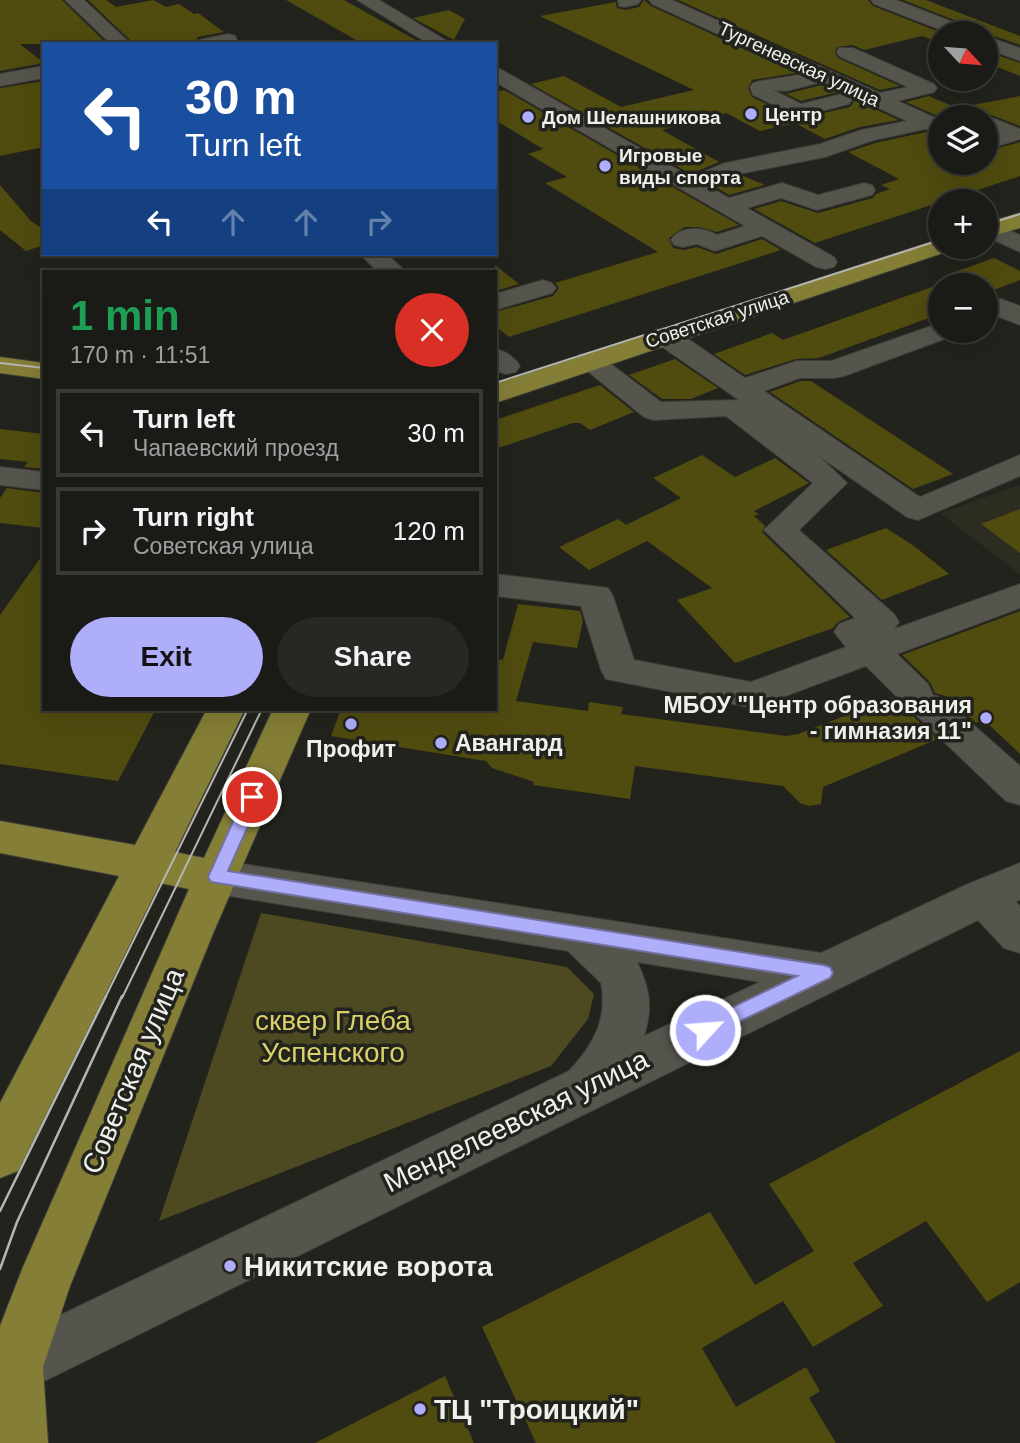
<!DOCTYPE html>
<meta charset="utf-8">
<style>
:root{--surface:#1a1a16;--page:#272723;--text:#f1f3f6;--muted:#9fa1a1;--line:#383835;--accent:#afaefa}
body{margin:0;font-family:Helvetica,sans-serif;background:var(--page);color:var(--text);height:100vh;display:flex;flex-direction:column;font-size:26px;white-space:nowrap}
*{box-sizing:border-box;margin:0}
p{font-size:23px;color:var(--muted)}
.icon{flex:none;width:38px;height:38px;fill:none;stroke:currentColor;stroke-width:2;stroke-linecap:round;stroke-linejoin:round}
.map{position:relative;flex:1;overflow:hidden}
.drawer{position:absolute;left:42px;top:270px;width:455px;height:441px;display:flex;flex-direction:column;background:var(--surface);border-radius:0px;box-shadow:0 7px 28px #0002,0 0 0 2px var(--line)}
.drawer>*{flex:none}
.banner{position:absolute;left:42px;top:42px;width:455px;height:214px;border-radius:0px;box-shadow:0 7px 28px #0002,0 0 0 2px var(--line);background:#1a4fa0;color:#fff;overflow:hidden}
.needle{width:46px;rotate:116deg}
.controls{position:absolute;left:928px;top:21px;display:grid;gap:14px}
.controls a{display:grid;place-items:center;width:70px;height:70px;border-radius:50%;background:var(--surface);box-shadow:0 7px 28px #0002,0 0 0 2px var(--line);font-size:35px}
.pin{position:absolute;display:grid;place-items:center;width:60px;height:60px;color:#fff;margin:-30px;border:4px solid #fff;border-radius:50%;box-shadow:0 2px 7px #0007}
.me{position:absolute;width:77px;margin:-38px;rotate:64deg;stroke-linejoin:round;filter:drop-shadow(0 0 5px #0008)}
.turn{display:flex;align-items:center;gap:24px;height:147px;padding:0 28px;font-size:32px}
.turn .icon{width:91px;height:91px;stroke-width:2.5}
.turn b{display:block;font-size:49px;line-height:60px}
.lanes{display:flex;align-items:center;height:66px;padding:0 28px;background:#0003;justify-content:center;gap:35px;direction:ltr}
.lanes .off{opacity:.35}
.round{display:grid;place-items:center;flex:none;width:74px;height:74px;border-radius:37px;background:var(--page)}
.headline{display:flex;align-items:center;justify-content:space-between;height:119px;padding:0 28px}
h1{font-size:42px;font-weight:600;line-height:52px;color:#1e9e55}
.action{display:flex;gap:14px;margin-top:auto;padding:14px 28px}
.action a{flex:1;height:80px;border-radius:42px;background:var(--accent);color:#111;font-size:28px;font-weight:600;line-height:80px;text-align:center}
.action a+a{background:var(--page);color:var(--text)}
ul{padding:0;list-style:none}
li{display:flex;align-items:center;gap:21px;height:88px;margin:0 14px 10px;padding:0 14px;border:4px solid var(--line);border-radius:0px}
li div{flex:1}
li b{display:block;font-size:26px}
li em{font-style:normal}
.map>svg:first-child{display:block}
</style>
<div class="map">
<svg width="1020" height="1443" viewBox="0 0 1020 1443">
<rect width="100%" height="100%" fill="#23231d"/>
<path fill="#2d2c20" d="M 1020,485 L 1020,574 L 940,513 Z"/>
<path fill="#4d4a22" d="M 261,913 L 567,967 L 594,994 L 588,1019 L 551,1066 L 159,1221 Z"/>
<path fill="#504b0f" d="M 0,0 L 62,0 L 107,44 L 20,44 L 44,63 L 0,71 Z
M 88,0 L 106,0 L 116,7 L 153,0 L 166,7 L 179,4 L 194,14 L 198,13 L 224,32 L 198,37 L 195,44 L 134,44 Z
M 286,0 L 344,0 L 423,44 L 363,44 Z
M 644,0 L 651,6 L 796,73 L 752,80 L 748,88 L 752,97 L 798,119 L 850,107 L 855,100 L 899,120 L 860,127 L 825,139 L 795,123 L 760,131 L 726,113 L 662,130 L 719,162 L 691,174 L 531,84 L 564,76 L 621,107 L 694,90 L 540,16 L 616,2 L 617,8 L 626,10 L 639,7 Z
M 678,0 L 868,0 L 873,6 L 942,33 L 940,33 L 940,43 L 922,36 L 864,50 L 853,45 L 837,47 L 835,53 L 838,58 L 900,86 L 880,90 Z
M 903,0 L 926,0 L 1020,36 L 1020,45 L 985,33 L 977,33 L 972,27 Z
M 449,10 L 465,19 L 454,40 L 413,18 Z
M 985,51 L 1020,63 L 1020,76 L 985,62 Z
M 44,81 L 44,147 L 0,156 L 0,88 Z
M 822,85 L 838,92 L 801,101 L 786,94 Z
M 504,90 L 739,225 L 717,232 L 699,227 L 685,227 L 669,238 L 673,248 L 684,250 L 697,247 L 716,254 L 762,239 L 781,250 L 509,337 L 495,326 L 495,312 L 553,296 L 559,288 L 555,283 L 658,252 L 545,183 L 567,177 L 528,154 L 543,149 L 495,120 L 495,92 Z
M 929,96 L 957,108 L 1020,96 L 1020,126 L 986,113 L 974,117 L 940,117 L 906,102 Z
M 926,132 L 940,136 L 940,163 L 985,163 L 985,152 L 1020,142 L 1020,176 L 815,243 L 754,209 L 781,201 L 818,213 L 873,198 L 876,194 L 890,189 L 881,185 L 899,179 L 848,152 L 875,143 Z
M 743,176 L 765,185 L 729,195 L 714,186 Z
M 0,185 L 31,221 L 44,230 L 44,245 L 26,251 L 0,230 Z
M 994,258 L 1020,271 L 1020,280 L 986,293 L 990,295 L 985,297 L 985,285 L 940,285 L 940,314 L 819,358 L 796,359 L 745,375 L 714,354 L 772,333 L 783,340 L 957,278 L 949,274 Z
M 495,265 L 519,284 L 495,291 Z
M 675,359 L 718,388 L 691,399 L 662,399 L 629,375 Z
M 800,381 L 811,381 L 953,474 L 913,489 L 770,392 Z
M 600,385 L 634,412 L 590,430 L 580,423 L 573,423 L 495,449 L 495,420 Z
M 0,429 L 44,434 L 44,469 L 24,467 L 28,462 L 0,459 Z
M 702,455 L 735,477 L 775,458 L 809,483 L 754,511 L 759,514 L 754,516 L 765,526 L 762,532 L 850,617 L 838,622 L 833,628 L 735,663 L 677,600 L 712,588 L 647,541 L 589,570 L 559,547 L 618,519 L 626,525 L 681,498 L 653,478 Z
M 7,488 L 44,493 L 44,528 L 0,523 L 0,498 Z
M 1020,509 L 1020,553 L 981,524 Z
M 886,528 L 914,546 L 949,574 L 882,600 L 826,550 Z
M 44,553 L 44,709 L 156,709 L 118,781 L 0,764 L 0,615 Z
M 518,604 L 580,611 L 583,621 L 577,648 L 533,642 L 516,701 L 588,711 L 589,702 L 623,707 L 621,714 L 787,736 L 798,734 L 893,697 L 900,704 L 910,707 L 915,718 L 938,739 L 823,787 L 821,804 L 809,806 L 800,803 L 783,786 L 635,766 L 630,799 L 533,785 L 534,782 L 492,768 L 486,761 L 331,736 L 341,709 L 495,709 L 495,659 L 503,660 Z
M 1020,611 L 1020,754 L 984,720 L 976,723 L 945,696 L 935,693 L 930,682 L 902,655 Z
M 1020,1051 L 1020,1282 L 987,1302 L 926,1221 L 853,1263 L 883,1306 L 813,1347 L 783,1301 L 702,1348 L 736,1407 L 806,1367 L 820,1391 L 809,1398 L 836,1443 L 536,1443 L 482,1327 L 710,1212 L 755,1285 L 814,1251 L 769,1184 Z
M 445,1376 L 474,1443 L 315,1443 Z"/>
<g fill="none" stroke-linecap="round" stroke-linejoin="round">
<defs>
<path id="minor" d="M 65,0 L 84,0 L 131,44 L 111,44 Z
M 357,0 L 379,0 L 452,44 L 429,44 Z
M 618,0 L 641,0 L 638,4 L 625,7 L 619,6 Z
M 649,0 L 672,0 L 880,93 L 908,87 L 839,56 L 837,52 L 839,48 L 853,48 L 934,84 L 937,88 L 934,92 L 898,101 L 940,120 L 940,134 L 926,129 L 874,140 L 825,157 L 739,174 L 708,186 L 729,198 L 782,183 L 818,195 L 864,183 L 872,185 L 875,190 L 872,195 L 817,210 L 781,198 L 747,208 L 834,257 L 837,262 L 834,267 L 825,269 L 816,267 L 762,236 L 715,251 L 697,244 L 683,247 L 674,245 L 671,240 C 681,225 703,227 717,235 L 745,226 L 495,82 L 495,68 L 502,70 L 691,177 L 725,163 L 820,144 L 861,130 L 907,121 L 822,82 L 786,91 L 773,90 L 801,104 L 842,94 L 849,96 L 852,100 L 849,104 L 799,117 L 753,95 L 750,87 L 753,83 L 760,81 L 805,74 L 652,4 Z
M 871,0 L 896,0 L 971,29 L 974,33 L 949,33 L 874,4 Z
M 228,34 L 235,36 L 237,40 L 235,44 L 197,44 L 199,40 Z
M 985,36 L 1020,48 L 1020,61 L 985,48 Z
M 44,66 L 44,78 L 0,86 L 0,74 Z
M 985,115 L 1020,129 L 1020,139 L 985,150 L 985,137 L 995,133 L 985,129 L 985,117 L 977,117 Z
M 990,222 L 1020,235 L 1020,252 L 985,236 L 985,223 Z
M 360,254 L 387,254 L 405,271 L 377,271 Z
M 543,280 L 552,283 L 556,288 L 552,293 L 495,310 L 495,294 Z
M 1001,299 L 1020,306 L 1020,325 L 999,317 L 985,321 L 985,304 Z
M 940,323 L 940,331 L 953,331 L 950,337 L 844,376 L 834,378 L 800,378 L 764,391 L 920,497 L 1020,455 L 1020,476 L 918,520 L 907,517 L 819,456 L 847,483 L 799,530 L 894,614 L 899,622 L 894,629 L 1020,584 L 1020,608 L 897,654 L 928,684 L 933,695 L 943,698 L 1020,766 L 1020,805 L 1006,801 L 917,716 L 912,705 L 902,702 L 866,666 L 753,708 L 606,679 L 601,670 L 581,606 L 495,596 L 495,574 L 608,588 L 613,596 L 634,660 L 751,682 L 846,647 L 834,632 L 839,624 L 855,618 L 764,530 L 813,483 L 726,416 L 654,420 L 644,417 L 575,361 L 579,355 L 589,353 L 599,355 L 661,402 L 739,400 L 655,342 L 651,336 L 655,330 L 665,328 L 675,330 L 745,378 L 797,361 L 831,361 Z
M 495,349 C 506,351 514,357 520,366 L 516,372 L 506,374 L 495,371 Z
M 0,467 L 44,472 L 44,490 L 0,485 Z
M 217,860 L 821,953 L 968,884 L 1020,863 L 1020,900 L 1016,902 L 1020,906 L 1020,953 L 1004,948 L 978,920 L 14,1396 L 0,1390 L 0,1344 L 569,1071 C 593,1045 608,1020 601,983 L 568,951 L 217,894 L 202,889 L 195,877 L 202,865 ZM 637,962 L 760,982 L 644,1036 C 653,1008 650,988 637,962 Z"/>
<path id="major" d="M 1020,213 L 1020,228 L 985,238 L 985,223 Z
M 940,239 L 940,247 L 952,247 L 949,251 L 495,403 L 495,384 Z
M 0,357 L 44,363 L 44,379 L 0,373 Z
M 207,709 L 245,709 L 175,852 L 204,858 L 273,709 L 311,709 L 214,931 L 70,1286 L 43,1367 L 48,1443 L 0,1443 L 0,1326 L 23,1267 L 189,889 L 160,883 L 18,1171 L 0,1178 L 0,1103 L 119,876 L 0,853 L 0,821 L 135,845 Z"/>
</defs>
<use href="#minor" stroke="#3e3e39" stroke-width="2"/>
<use href="#major" stroke="#3e3e39" stroke-width="2"/>
<use href="#minor" fill="#55554e" fill-rule="evenodd"/>
<use href="#major" fill="#847e36" fill-rule="evenodd"/>
<path stroke="#b5b5b1" stroke-width="2" d="M 985,225 L 1020,214
M 0,363 L 44,368
M 495,383 L 940,240
M 105,998 L 248,709
M 122,998 L 262,709"/>
<path stroke="#b5b5b1" stroke-width="2.5" d="M 0,1211 L 106,996
M 0,1269 L 17,1222 L 122,996"/>
</g>
<path fill="#afaefa" stroke="#7271a2" stroke-width="2" d="M 252,791 L 261,797 L 228,871 L 823,965 L 830,967 L 833,973 L 830,978 L 705,1038 L 698,1036 L 695,1030 L 698,1024 L 797,976 L 211,882 L 208,877 L 244,797 Z"/>
<g fill="#afaefa" stroke="#23231d" stroke-width="2.5">
<circle cx="751" cy="114" r="7"/>
<circle cx="528" cy="117" r="7"/>
<circle cx="605" cy="166" r="7"/>
<circle cx="986" cy="718" r="7"/>
<circle cx="351" cy="724" r="7"/>
<circle cx="441" cy="743" r="7"/>
<circle cx="230" cy="1266" r="7"/>
<circle cx="420" cy="1409" r="7"/>
</g>
<g text-anchor="middle" dominant-baseline="central" stroke-width="7" stroke-linejoin="round" paint-order="stroke">
<g font-size="19" fill="#efefeb" stroke="#23231d">
<text transform="translate(799 64) rotate(25)">Тургеневская улица</text>
<text transform="translate(717 319) rotate(-18)">Советская улица</text>
</g>
<g font-size="19" font-weight="bold" fill="#efefeb" stroke="#23231d" text-anchor="start">
<text x="765" y="114">Центр</text>
<text x="542" y="117">Дом Шелашникова</text>
<text x="619" y="155">Игровые<tspan x="619" dy="22">виды спорта</tspan></text>
</g>
<g font-size="23" font-weight="bold" fill="#efefeb" stroke="#23231d" text-anchor="end">
<text x="972" y="705">МБОУ "Центр образования<tspan x="972" dy="26">- гимназия 11"</tspan></text>
<text x="455" y="743" text-anchor="start">Авангард</text>
<text x="351" y="749" text-anchor="middle">Профит</text>
</g>
<g font-size="28" fill="#dad168" stroke="#23231d">
<text x="333" y="1020">сквер Глеба<tspan x="333" dy="32">Успенского</tspan></text>
</g>
<g font-size="28" fill="#efefeb" stroke="#23231d">
<text transform="translate(133 1071) rotate(-67)">Советская улица</text>
<text transform="translate(516 1121) rotate(-26)">Менделеевская улица</text>
</g>
<g font-size="28" font-weight="bold" fill="#efefeb" stroke="#23231d" text-anchor="start">
<text x="244" y="1266">Никитские ворота</text>
<text x="434" y="1409">ТЦ "Троицкий"</text>
</g>
</g>
</svg>
<div class="controls">
<a><svg class="needle" viewBox="-14 -14 28 28"><path d="M0-13l5 13h-10z" fill="#e53935"/><path d="M0 13l5-13h-10z" fill="#9fa1a1"/></svg></a>
<a><svg class="icon" aria-label="layers" viewBox="0 0 24 24"><path d="M12 4l9 5-9 5-9-5zM3 14l9 5 9-5"/></svg></a>
<a>+</a>
<a>−</a>
</div>
<div class="pin" style="left:252px;top:797px;background:#d93025"><svg class="icon" aria-label="arrive" viewBox="0 0 24 24"><path d="M6 21V4h12l-3 4 3 4H6"/></svg></div>
<svg class="me" style="left:705px;top:1030px" viewBox="-20 -20 40 40"><circle r="17" fill="#afaefa" stroke="#fff" stroke-width="3"/><path d="M0-11L8 9 0 5-8 9z" fill="#fff"/></svg>
<div class="banner">
<div class="turn"><svg class="icon" aria-label="left" viewBox="0 0 24 24"><path d="M17 20v-9H6M10 6l-5 5 5 5"/></svg><div><b>30 m</b>Turn left</div></div>
<div class="lanes"><svg class="icon" aria-label="left" viewBox="0 0 24 24"><path d="M17 20v-9H6M10 6l-5 5 5 5"/></svg><svg class="icon off" aria-label="ahead" viewBox="0 0 24 24"><path d="M12 20V5M6 11l6-6 6 6"/></svg><svg class="icon off" aria-label="ahead" viewBox="0 0 24 24"><path d="M12 20V5M6 11l6-6 6 6"/></svg><svg class="icon off" aria-label="right" viewBox="0 0 24 24"><path d="M7 20v-9h11M14 6l5 5-5 5"/></svg></div>
</div>
<section class="drawer">
<div class="headline"><div><h1>1 min</h1><p>170 m · 11:51</p></div><a class="round" style="background:#d93025;color:#fff"><svg class="icon" aria-label="close" viewBox="0 0 24 24"><path d="M6 6l12 12M18 6L6 18"/></svg></a></div>
<ul>
<li><svg class="icon" aria-label="left" viewBox="0 0 24 24"><path d="M17 20v-9H6M10 6l-5 5 5 5"/></svg><div><b>Turn left</b><p>Чапаевский проезд</p></div><em>30 m</em></li>
<li><svg class="icon" aria-label="right" viewBox="0 0 24 24"><path d="M7 20v-9h11M14 6l5 5-5 5"/></svg><div><b>Turn right</b><p>Советская улица</p></div><em>120 m</em></li>
</ul>
<div class="action"><a>Exit</a><a>Share</a></div>
</section>
</div>
